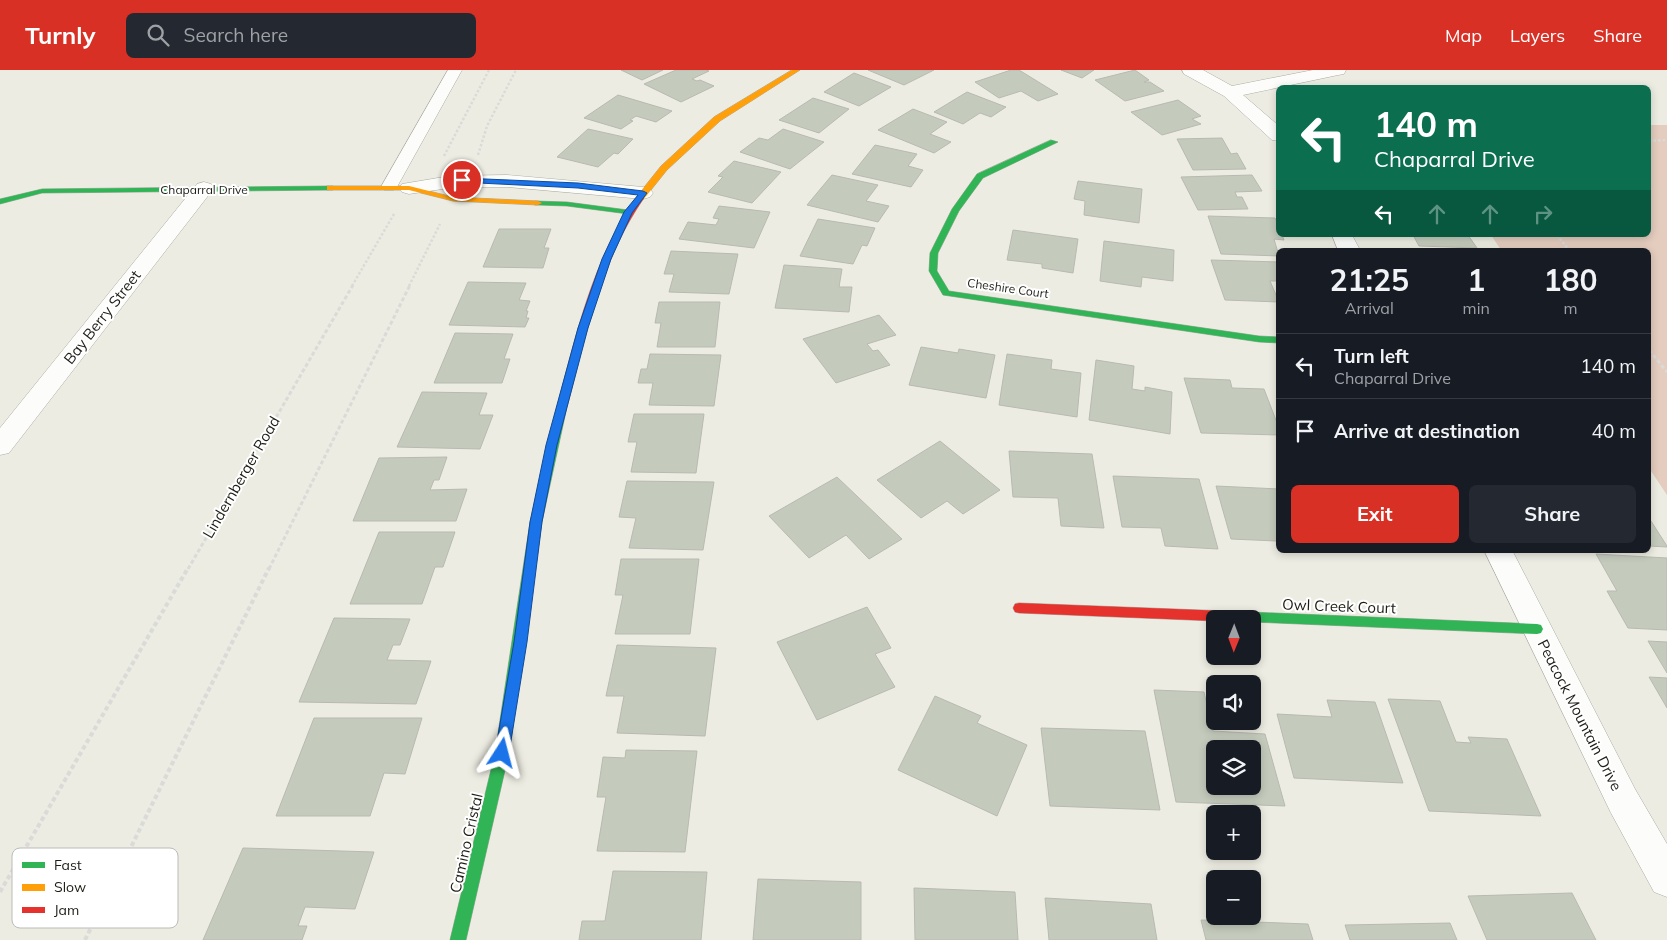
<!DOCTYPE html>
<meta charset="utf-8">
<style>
:root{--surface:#171b24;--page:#242831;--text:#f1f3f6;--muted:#9ea1a6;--line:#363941;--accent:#d93025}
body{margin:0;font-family:Mulish,sans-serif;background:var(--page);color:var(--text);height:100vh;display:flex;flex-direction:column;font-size:19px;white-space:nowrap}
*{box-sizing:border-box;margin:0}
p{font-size:16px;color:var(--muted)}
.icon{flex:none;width:28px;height:28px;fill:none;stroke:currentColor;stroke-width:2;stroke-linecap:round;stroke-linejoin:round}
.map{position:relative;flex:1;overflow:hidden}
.side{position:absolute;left:1276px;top:178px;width:375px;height:305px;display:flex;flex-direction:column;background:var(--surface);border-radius:8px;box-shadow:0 2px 8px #0003}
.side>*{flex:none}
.hud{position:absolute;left:1276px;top:15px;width:375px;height:152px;border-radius:8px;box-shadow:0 2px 8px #0003;background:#0b6e4f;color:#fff;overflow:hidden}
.needle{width:32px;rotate:181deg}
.tools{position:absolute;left:1206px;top:540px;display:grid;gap:10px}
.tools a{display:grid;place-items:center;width:55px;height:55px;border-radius:8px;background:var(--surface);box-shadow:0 2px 8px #0003;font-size:25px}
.pin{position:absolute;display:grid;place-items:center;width:42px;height:42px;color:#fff;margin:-21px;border:2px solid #fff;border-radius:50%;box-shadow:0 1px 5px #0007}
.me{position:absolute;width:55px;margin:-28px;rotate:9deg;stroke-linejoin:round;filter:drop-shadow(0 0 4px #0008)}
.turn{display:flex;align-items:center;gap:18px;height:105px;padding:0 15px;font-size:22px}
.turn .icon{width:65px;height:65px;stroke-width:2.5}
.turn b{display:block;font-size:35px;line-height:42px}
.lanes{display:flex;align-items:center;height:48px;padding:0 15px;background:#0003;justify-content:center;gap:25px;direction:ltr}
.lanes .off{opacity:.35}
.eta{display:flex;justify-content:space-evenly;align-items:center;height:85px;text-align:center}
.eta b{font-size:30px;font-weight:700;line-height:35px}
.action{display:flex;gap:10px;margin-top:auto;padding:10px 15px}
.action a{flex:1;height:58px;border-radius:8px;background:var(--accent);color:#fff;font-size:20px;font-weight:700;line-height:58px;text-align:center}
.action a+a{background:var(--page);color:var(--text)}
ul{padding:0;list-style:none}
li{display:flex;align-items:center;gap:15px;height:65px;padding:0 15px;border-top:1px solid var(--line)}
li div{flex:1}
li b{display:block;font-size:19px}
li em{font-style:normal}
header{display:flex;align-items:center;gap:30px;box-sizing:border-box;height:70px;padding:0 25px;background:var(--accent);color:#fff}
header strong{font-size:24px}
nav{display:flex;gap:28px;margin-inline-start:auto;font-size:18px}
.search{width:350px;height:45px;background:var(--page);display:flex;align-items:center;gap:12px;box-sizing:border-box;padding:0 18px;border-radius:8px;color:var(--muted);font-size:19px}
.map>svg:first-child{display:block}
</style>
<header>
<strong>Turnly</strong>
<div class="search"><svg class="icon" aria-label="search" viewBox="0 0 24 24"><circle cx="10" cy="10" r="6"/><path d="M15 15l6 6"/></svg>Search here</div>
<nav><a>Map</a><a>Layers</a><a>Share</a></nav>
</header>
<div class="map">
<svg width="1667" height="870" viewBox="0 0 1667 870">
<rect width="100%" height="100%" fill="#edece2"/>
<path fill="#e4ccbe" d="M 1649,55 L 1667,55 L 1667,425 L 1649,398 L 1649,180 L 1501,180 L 1491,165 L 1649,165 Z"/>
<path fill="#c4cbbc" stroke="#b8b9b2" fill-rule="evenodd" d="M 621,0 L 663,0 L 642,10 Z
M 676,0 L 706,0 L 709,1 L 692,9 L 697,11 L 700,10 L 714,16 L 681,32 L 644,14 Z
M 868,0 L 934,0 L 904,15 Z
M 1011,0 L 1019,0 L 1058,24 L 1038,31 L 1021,21 L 999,28 L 975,12 Z
M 1061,0 L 1094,0 L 1082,8 Z
M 1135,0 L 1149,10 L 1144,12 L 1150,12 L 1164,21 L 1125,31 L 1095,10 Z
M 854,3 L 891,17 L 859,36 L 824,22 Z
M 967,22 L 1006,37 L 991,47 L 980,43 L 963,54 L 934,42 Z
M 618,25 L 672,41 L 656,52 L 636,46 L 630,50 L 633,51 L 621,59 L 584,48 Z
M 813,28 L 849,39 L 819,63 L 779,50 Z
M 1178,30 L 1201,46 L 1192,49 L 1201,54 L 1162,65 L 1131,42 Z
M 913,39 L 947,52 L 930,64 L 951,72 L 934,83 L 878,60 Z
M 588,59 L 633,69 L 618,84 L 614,83 L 598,97 L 557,87 Z
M 783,59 L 824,72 L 790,99 L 740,82 L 759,68 L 768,70 Z
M 1222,68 L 1231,84 L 1237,83 L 1246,99 L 1193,100 L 1177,69 Z
M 875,75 L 917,84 L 908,96 L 923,100 L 911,117 L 852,104 Z
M 734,91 L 781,102 L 752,133 L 708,122 L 723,107 L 718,106 Z
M 832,105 L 878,115 L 866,131 L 889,136 L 878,152 L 807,135 Z
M 1252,105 L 1262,121 L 1235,122 L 1237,127 L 1242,127 L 1248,139 L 1245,139 L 1198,140 L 1181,107 Z
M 1078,111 L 1142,119 L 1139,153 L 1084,145 L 1085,131 L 1074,129 Z
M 719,136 L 770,142 L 754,178 L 679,169 L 688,152 L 716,155 L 719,149 L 713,148 Z
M 1208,146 L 1275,148 L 1279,156 L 1279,165 L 1282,165 L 1284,170 L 1274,169 L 1279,186 L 1221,184 Z
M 818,149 L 875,158 L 867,176 L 862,175 L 853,194 L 800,186 Z
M 499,159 L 551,159 L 544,178 L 549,178 L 543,198 L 483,197 Z
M 1013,160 L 1078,169 L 1073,203 L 1042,198 L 1042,194 L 1007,190 Z
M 1413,165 L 1468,165 L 1477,178 L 1419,176 Z
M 1104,171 L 1174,180 L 1173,211 L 1142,207 L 1141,217 L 1100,211 Z
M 671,181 L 738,184 L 729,224 L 669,222 L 674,204 L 664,204 Z
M 1211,190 L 1279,192 L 1279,211 L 1270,211 L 1279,232 L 1225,230 Z
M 784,195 L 842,199 L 839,217 L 852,217 L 849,242 L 775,238 Z
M 468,212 L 526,213 L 519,230 L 530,231 L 526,241 L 528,241 L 526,248 L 529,248 L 525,257 L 449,255 Z
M 659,232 L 720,232 L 715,277 L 657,277 L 661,253 L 655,253 Z
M 879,245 L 896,265 L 867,274 L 873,281 L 878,280 L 890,295 L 836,313 L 803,269 Z
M 455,263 L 513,264 L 504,289 L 510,289 L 502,313 L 434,313 Z
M 921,277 L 958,283 L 959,279 L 995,285 L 986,328 L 909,315 Z
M 650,284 L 721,285 L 714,336 L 649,335 L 653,313 L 638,313 L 641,299 L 647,299 Z
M 1007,284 L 1052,290 L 1051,299 L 1081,303 L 1077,347 L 999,335 Z
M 1096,290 L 1134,296 L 1132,319 L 1145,321 L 1145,317 L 1172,322 L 1170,364 L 1089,350 Z
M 1184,308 L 1230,310 L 1232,318 L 1264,319 L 1279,358 L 1279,365 L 1201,363 Z
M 422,322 L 487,323 L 479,345 L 493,345 L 480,379 L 397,377 Z
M 634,344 L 704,344 L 696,403 L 631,402 L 637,372 L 628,372 Z
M 940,371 L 1000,420 L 963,444 L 947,431 L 921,448 L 877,410 Z
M 1009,381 L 1092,384 L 1104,458 L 1061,456 L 1058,428 L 1013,427 Z
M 447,387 L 439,410 L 434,410 L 430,420 L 467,419 L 456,451 L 353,451 L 379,388 Z
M 1113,406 L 1199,409 L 1218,479 L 1165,476 L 1161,458 L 1122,457 Z
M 837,407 L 902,469 L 869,489 L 846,465 L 809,488 L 769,446 Z
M 627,411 L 714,412 L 703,480 L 629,478 L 636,448 L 619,447 Z
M 1216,416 L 1279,419 L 1279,476 L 1276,471 L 1231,469 Z
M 1649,448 L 1667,476 L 1667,477 L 1649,476 Z
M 379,462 L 455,462 L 443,497 L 435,497 L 422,534 L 350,534 Z
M 1596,484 L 1667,488 L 1667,560 L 1628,558 L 1607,521 L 1617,521 Z
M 621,489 L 699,489 L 690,564 L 615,564 L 623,525 L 615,525 Z
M 867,537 L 891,578 L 875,584 L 895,617 L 817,650 L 777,572 Z
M 334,548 L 410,549 L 400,575 L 393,575 L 387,590 L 431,591 L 416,634 L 299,632 Z
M 1648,571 L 1667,572 L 1667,603 Z
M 617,575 L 716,578 L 705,666 L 617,663 L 624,626 L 606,626 Z
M 1649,607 L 1667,608 L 1667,638 Z
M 1154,620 L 1204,622 L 1213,661 L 1265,664 L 1285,736 L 1176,732 ZM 1215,679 L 1252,679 L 1252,716 L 1215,716 Z
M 935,626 L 981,646 L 977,653 L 1027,675 L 997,746 L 898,700 Z
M 1388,629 L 1440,631 L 1456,672 L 1471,673 L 1468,667 L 1507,669 L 1541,746 L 1429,741 Z
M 1327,630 L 1375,632 L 1403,713 L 1294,708 L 1277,644 L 1332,647 Z
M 314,648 L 422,648 L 405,704 L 384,703 L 370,746 L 276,746 Z
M 1041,658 L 1145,661 L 1160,740 L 1050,736 Z
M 626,680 L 697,681 L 685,782 L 597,781 L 606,727 L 597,727 L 603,687 L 625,688 Z
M 243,778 L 374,782 L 355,839 L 305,837 L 298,856 L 307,856 L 302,870 L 203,870 Z
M 613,801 L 707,802 L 701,870 L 579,870 L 582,851 L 605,851 Z
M 758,809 L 861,812 L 861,870 L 753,870 Z
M 914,818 L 1015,822 L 1018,870 L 915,870 Z
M 1572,823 L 1596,870 L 1487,870 L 1468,826 Z
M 1045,828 L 1151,834 L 1157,870 L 1049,870 Z
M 1201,850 L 1308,854 L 1313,870 L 1206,870 Z
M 1450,853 L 1457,870 L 1350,870 L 1345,855 Z"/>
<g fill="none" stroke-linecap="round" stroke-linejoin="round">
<defs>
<path id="lane" d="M 448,0 L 462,0 L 397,117 L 394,120 L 384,120 L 381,117 Z"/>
<path id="street" d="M 1182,0 L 1203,0 L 1232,16 L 1313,0 L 1346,0 L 1344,4 L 1338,5 L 1243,25 L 1279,56 L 1279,71 L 1272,70 L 1224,26 L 1184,4 Z
M 507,105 L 643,117 L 650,119 L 653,123 L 650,127 L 643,129 L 507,117 L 456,117 L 409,124 L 402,122 L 399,118 L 402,114 L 450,106 Z
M 204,112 L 211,114 L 214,118 L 211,122 L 9,383 L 0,385 L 0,358 L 197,114 Z
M 1332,165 L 1352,165 L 1360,180 L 1338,180 Z
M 1484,480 L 1512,480 L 1635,719 L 1667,774 L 1667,827 L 1654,822 L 1611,743 Z"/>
<path id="fast" d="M 1051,70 L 1058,72 L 983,108 L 959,141 L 938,183 L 937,201 L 949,221 L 1259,266 L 1279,267 L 1279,273 L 1259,272 L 943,225 L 929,201 L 930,183 L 952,139 L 977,104 Z
M 330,116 L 333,116 L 333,120 L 42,123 L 0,134 L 0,129 L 42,119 Z
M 535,131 L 567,132 L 628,140 L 632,142 L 628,144 L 567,136 L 538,135 L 535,135 Z
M 562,333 L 567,337 L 542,452 L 509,683 L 466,870 L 450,870 L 495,683 L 530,452 L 557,337 Z
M 1227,541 L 1537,554 L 1541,555 L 1543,559 L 1541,563 L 1537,564 L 1252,552 L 1252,549 L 1222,549 L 1221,546 L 1223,542 Z"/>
<path id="slow" d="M 792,0 L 800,0 L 720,51 L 667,100 L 643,130 L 637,130 L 637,126 L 661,96 L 714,47 Z
M 327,116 L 409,116 L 453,127 L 538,131 L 542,133 L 538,135 L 453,131 L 409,120 L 327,120 Z"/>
<path id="jam" d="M 637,126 L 644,128 C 601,190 586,265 567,337 L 562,341 L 558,340 L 557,337 C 576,264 593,189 637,126 Z
M 1019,533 L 1227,541 L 1231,542 L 1233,546 L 1232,549 L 1215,549 L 1215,551 L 1019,543 L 1015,542 L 1013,538 L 1015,534 Z"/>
</defs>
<use href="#lane" stroke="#ababa3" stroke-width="1"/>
<use href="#street" stroke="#ababa3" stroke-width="1"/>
<use href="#fast" stroke="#ababa3" stroke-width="1"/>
<use href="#slow" stroke="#ababa3" stroke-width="1"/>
<use href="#jam" stroke="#ababa3" stroke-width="1"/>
<path stroke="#dadad8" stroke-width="2.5" stroke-dasharray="2.5 2" stroke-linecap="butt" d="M 1649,71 L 1667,70
M 478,85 L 487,56 L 516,0
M 444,86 L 489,0
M 1557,165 L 1569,180
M 352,216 L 394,144
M 409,216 L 440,154"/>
<path stroke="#dadad8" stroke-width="3" stroke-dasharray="4 2.5" stroke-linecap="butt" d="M 1649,280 L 1667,302
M 188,499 L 353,215
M 269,499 L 410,215"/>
<path stroke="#dadad8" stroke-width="4" stroke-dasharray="4.5 3" stroke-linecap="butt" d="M 0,822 L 188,498
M 85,870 L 269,498"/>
<use href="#lane" fill="#fcfcfb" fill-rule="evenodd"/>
<use href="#street" fill="#fcfcfb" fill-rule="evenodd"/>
<use href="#fast" fill="#30b455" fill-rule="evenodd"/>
<use href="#slow" fill="#ff9f0a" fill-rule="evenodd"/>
<use href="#jam" fill="#e5322d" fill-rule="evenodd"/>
</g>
<path fill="#1a73e8" stroke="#114b97" d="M 462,108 L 578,113 L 643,121 L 647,123 L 632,143 L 611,189 L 588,258 L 557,375 L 542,452 L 527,572 L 509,683 L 507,687 L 502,689 L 497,687 L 495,683 L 514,572 L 530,452 L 546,375 L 578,258 L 602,189 L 624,142 L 638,125 L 578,118 L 459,112 L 458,110 Z"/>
<g text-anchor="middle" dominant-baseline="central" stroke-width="4" stroke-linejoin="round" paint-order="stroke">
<g font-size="12" fill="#1d1d16" stroke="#fff">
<text x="204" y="119">Chaparral Drive</text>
<text transform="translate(1008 218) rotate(8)">Cheshire Court</text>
</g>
<g font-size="15" fill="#1d1d16" stroke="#fff">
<text transform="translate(102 247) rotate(-52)">Bay Berry Street</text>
<text transform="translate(241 407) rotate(-60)">Lindernberger Road</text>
<text transform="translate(1339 536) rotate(2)">Owl Creek Court</text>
<text transform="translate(1580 645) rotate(63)">Peacock Mountain Drive</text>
<text transform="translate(466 773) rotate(-77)">Camino Cristal</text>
</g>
</g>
<rect x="12" y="778" width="166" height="80" rx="8" fill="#fff" stroke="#bbbbb9" stroke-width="1"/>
<rect x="22" y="792" width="23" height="6" fill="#30b455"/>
<rect x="22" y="814" width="23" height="7" fill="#ff9f0a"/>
<rect x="22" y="837" width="23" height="6" fill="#e5322d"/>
<g font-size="14" fill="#1d1d16">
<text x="54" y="800">Fast</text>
<text x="54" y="822">Slow</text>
<text x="54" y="845">Jam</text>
</g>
</svg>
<div class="tools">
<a><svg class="needle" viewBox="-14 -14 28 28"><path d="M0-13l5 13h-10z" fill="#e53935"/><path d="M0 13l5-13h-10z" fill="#9ea1a6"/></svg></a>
<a><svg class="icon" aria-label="sound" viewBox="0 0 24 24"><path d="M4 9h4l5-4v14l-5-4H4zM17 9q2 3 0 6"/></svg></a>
<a><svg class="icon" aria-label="layers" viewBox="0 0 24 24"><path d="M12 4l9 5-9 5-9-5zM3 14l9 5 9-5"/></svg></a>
<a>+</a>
<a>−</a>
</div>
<div class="pin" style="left:462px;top:110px;background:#d93025"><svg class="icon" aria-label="arrive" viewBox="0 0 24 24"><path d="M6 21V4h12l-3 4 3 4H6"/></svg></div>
<svg class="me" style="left:502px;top:683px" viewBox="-20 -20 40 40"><path d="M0-17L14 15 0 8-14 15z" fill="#1a73e8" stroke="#fff" stroke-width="4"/></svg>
<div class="hud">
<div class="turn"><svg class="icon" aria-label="left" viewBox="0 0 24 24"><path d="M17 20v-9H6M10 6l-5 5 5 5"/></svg><div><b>140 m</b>Chaparral Drive</div></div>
<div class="lanes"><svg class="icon" aria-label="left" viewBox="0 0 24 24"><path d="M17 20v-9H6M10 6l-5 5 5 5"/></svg><svg class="icon off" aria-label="ahead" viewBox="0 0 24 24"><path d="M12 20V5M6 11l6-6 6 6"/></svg><svg class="icon off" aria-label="ahead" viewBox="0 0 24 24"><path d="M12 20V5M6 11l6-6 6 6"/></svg><svg class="icon off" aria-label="right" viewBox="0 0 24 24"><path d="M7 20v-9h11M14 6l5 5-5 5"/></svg></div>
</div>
<section class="side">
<div class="eta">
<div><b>21:25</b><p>Arrival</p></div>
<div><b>1</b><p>min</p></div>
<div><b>180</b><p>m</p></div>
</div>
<ul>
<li><svg class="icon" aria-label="left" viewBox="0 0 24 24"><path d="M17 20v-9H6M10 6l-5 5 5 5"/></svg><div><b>Turn left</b><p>Chaparral Drive</p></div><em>140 m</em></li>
<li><svg class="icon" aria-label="arrive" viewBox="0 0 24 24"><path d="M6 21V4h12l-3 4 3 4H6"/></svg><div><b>Arrive at destination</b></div><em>40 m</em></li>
</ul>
<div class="action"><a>Exit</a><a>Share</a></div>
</section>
</div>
